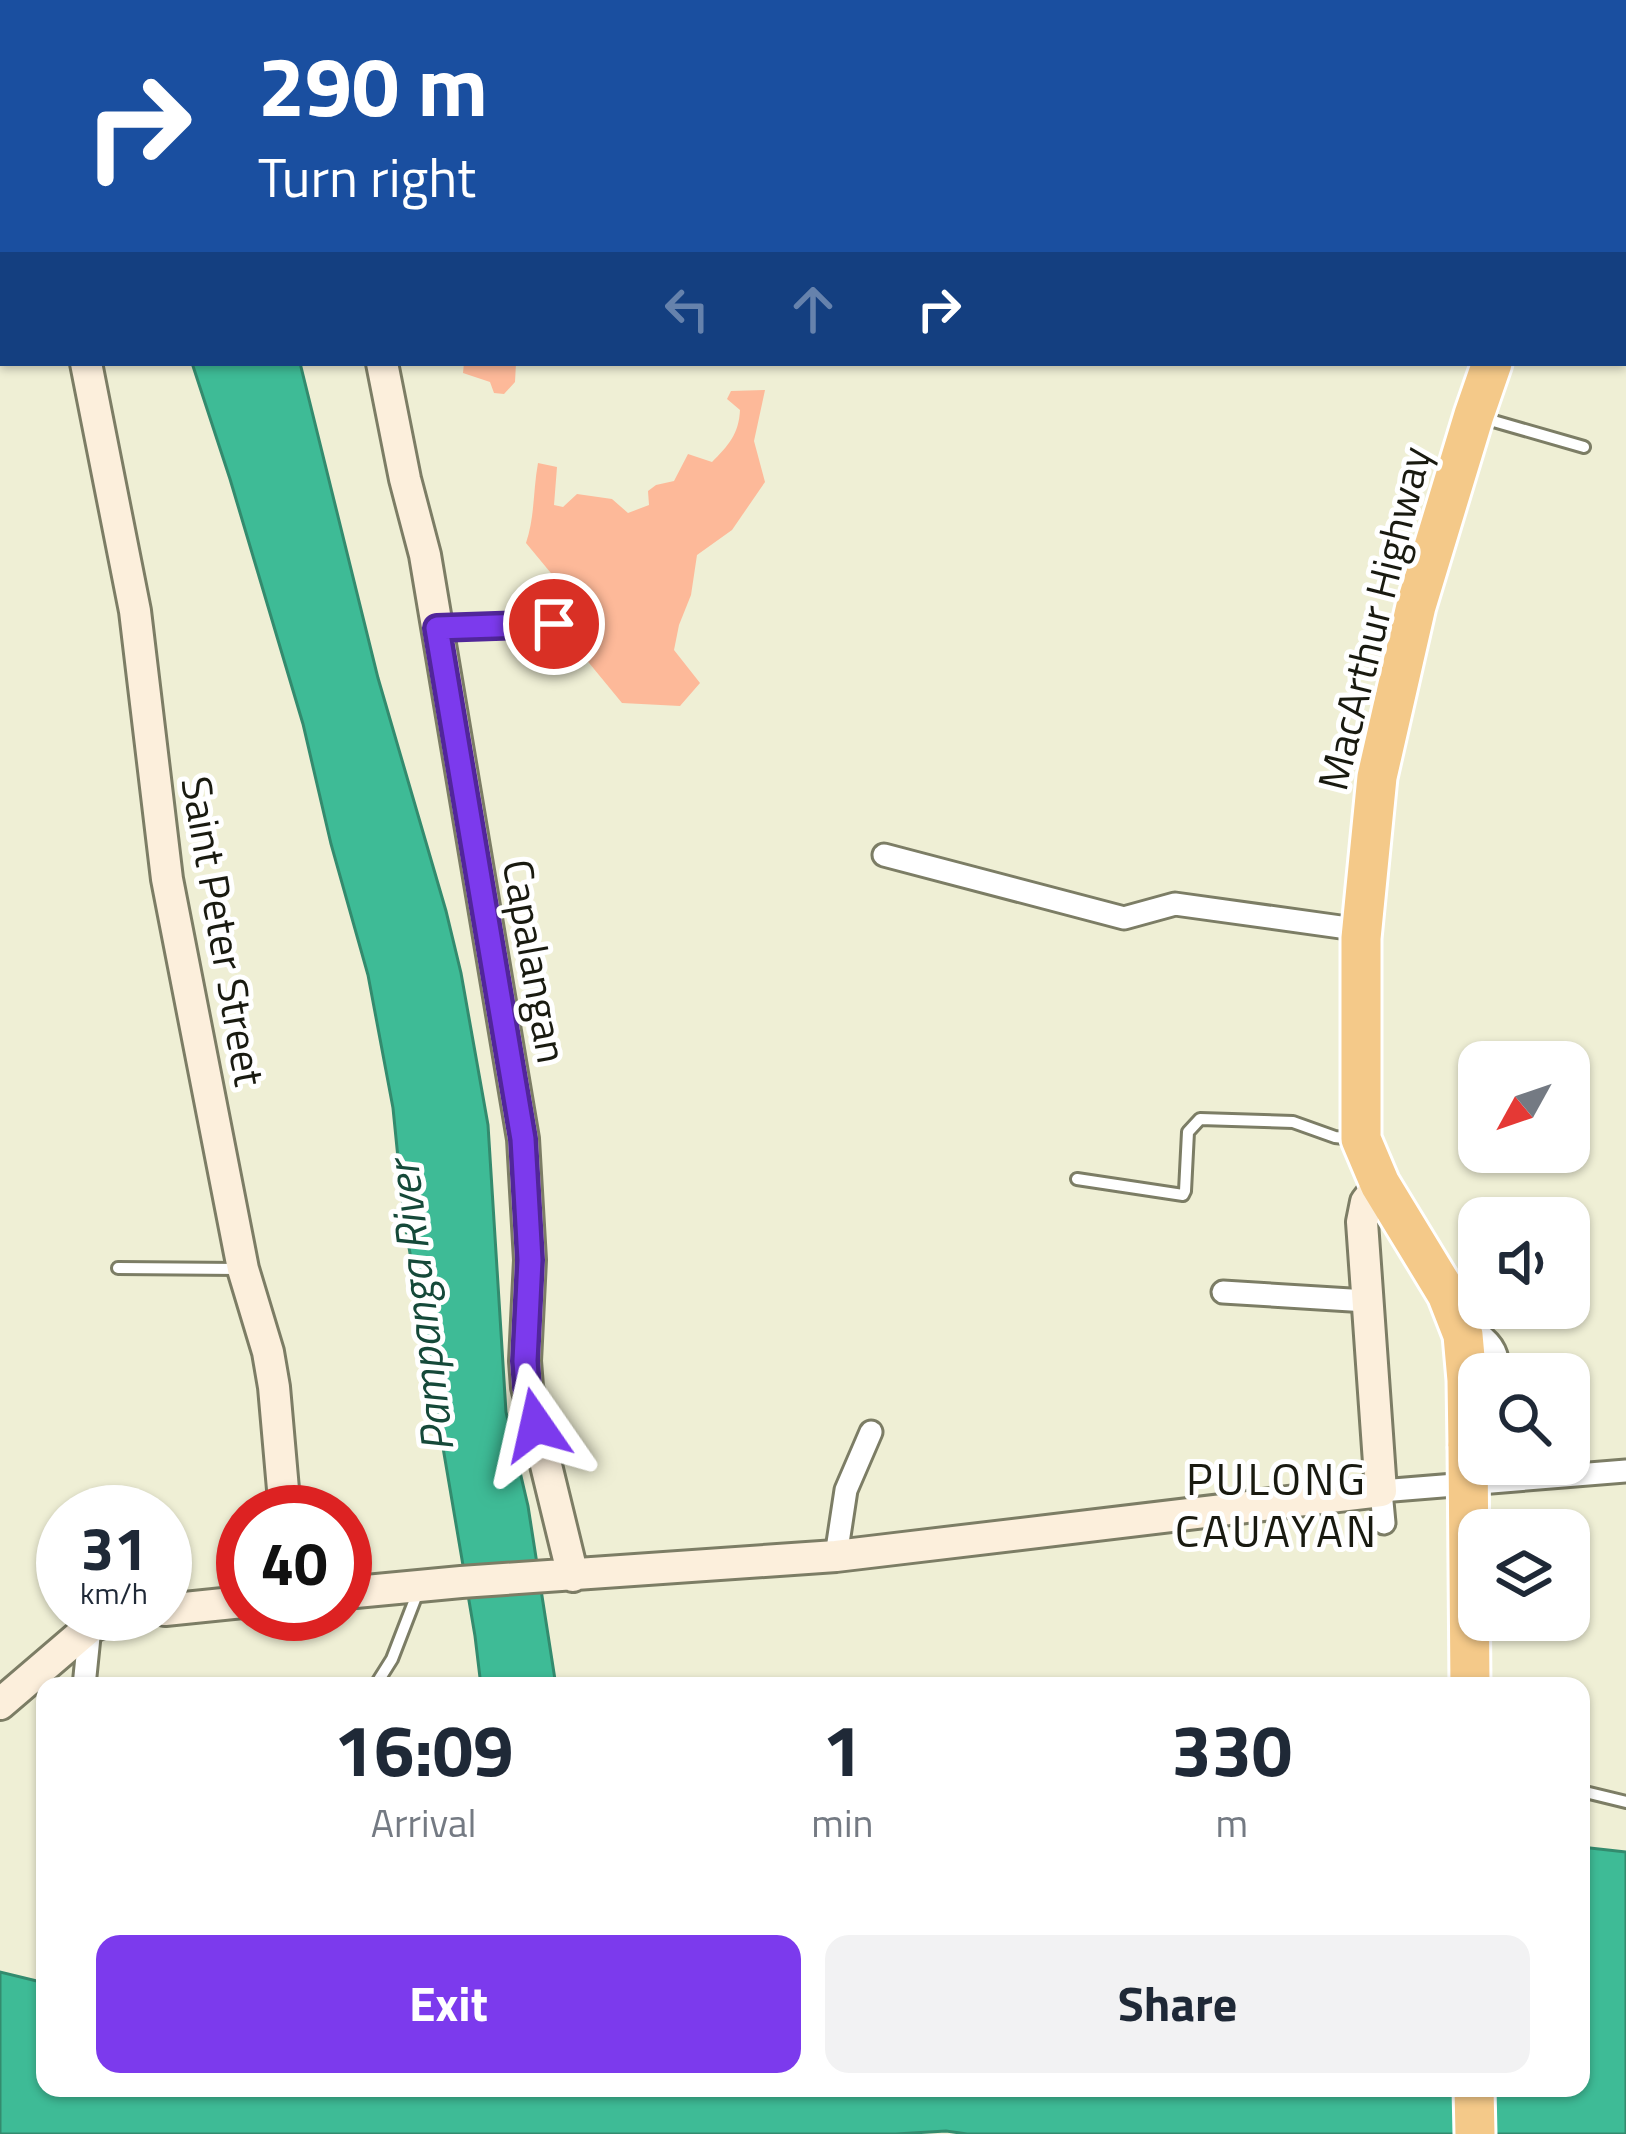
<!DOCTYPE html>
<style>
:root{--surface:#fff;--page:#f2f2f3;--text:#1f2937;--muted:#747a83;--accent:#7c3aed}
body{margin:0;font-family:"Titillium Web",sans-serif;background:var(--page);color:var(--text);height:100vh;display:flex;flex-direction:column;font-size:45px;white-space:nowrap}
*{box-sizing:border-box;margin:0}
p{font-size:39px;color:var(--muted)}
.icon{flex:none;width:66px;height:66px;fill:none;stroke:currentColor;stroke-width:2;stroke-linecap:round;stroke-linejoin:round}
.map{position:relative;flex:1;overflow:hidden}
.sheet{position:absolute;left:36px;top:1677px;width:1554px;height:420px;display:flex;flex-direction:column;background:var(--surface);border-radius:24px;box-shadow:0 3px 9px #0004}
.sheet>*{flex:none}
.banner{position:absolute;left:0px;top:0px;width:1626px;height:366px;box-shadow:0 3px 9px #0004;background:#1a4fa0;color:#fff;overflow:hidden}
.needle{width:78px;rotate:230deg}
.tools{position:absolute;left:1458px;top:1041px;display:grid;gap:24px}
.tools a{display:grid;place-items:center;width:132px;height:132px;border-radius:24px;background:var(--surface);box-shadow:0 3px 9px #0004;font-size:60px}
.speed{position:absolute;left:36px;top:1485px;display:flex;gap:24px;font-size:60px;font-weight:700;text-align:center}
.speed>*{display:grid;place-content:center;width:156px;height:156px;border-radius:50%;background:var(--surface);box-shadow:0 3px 9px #0004;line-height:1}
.speed small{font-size:30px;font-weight:400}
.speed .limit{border:18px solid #d22;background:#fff;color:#111}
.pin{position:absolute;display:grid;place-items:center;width:102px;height:102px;color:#fff;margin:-51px;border:6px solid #fff;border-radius:50%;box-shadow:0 3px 12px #0007}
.me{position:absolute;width:132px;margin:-66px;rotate:349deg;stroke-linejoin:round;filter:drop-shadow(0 0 9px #0008)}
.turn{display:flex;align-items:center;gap:42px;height:252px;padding:0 60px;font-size:54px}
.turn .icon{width:156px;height:156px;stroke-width:2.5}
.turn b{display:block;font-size:84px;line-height:102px}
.lanes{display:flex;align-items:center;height:114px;padding:0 60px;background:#0003;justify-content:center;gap:60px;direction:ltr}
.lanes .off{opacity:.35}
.eta{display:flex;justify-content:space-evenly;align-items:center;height:204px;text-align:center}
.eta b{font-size:72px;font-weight:700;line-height:84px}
.button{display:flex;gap:24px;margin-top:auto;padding:24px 60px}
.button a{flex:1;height:138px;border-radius:24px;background:var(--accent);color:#fff;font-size:48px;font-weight:700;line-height:138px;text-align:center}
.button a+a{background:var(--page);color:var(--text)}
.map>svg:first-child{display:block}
</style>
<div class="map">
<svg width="1626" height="2134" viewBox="0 0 1626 2134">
<rect width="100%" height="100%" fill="#efefd5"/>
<path fill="#fdb999" d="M 464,363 L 516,363 L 515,382 L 504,394 L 494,393 L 490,382 L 463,373 Z
M 765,390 L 754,441 L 765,482 L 732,530 L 697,555 L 691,595 L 679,625 L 674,650 L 700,683 L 680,706 L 622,703 L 557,624 L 560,610 L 549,591 L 555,578 L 526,543 C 535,516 533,490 538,463 L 557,467 L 554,505 L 563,507 L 577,494 L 612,499 L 628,513 L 649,505 L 648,491 L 656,485 L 674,481 L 688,454 L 712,462 C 728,446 739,434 740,410 L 727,399 L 731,391 Z"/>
<path fill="#3ebb96" stroke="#338b6e" stroke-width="3" d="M 192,363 L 300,363 L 378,678 L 446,911 L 461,973 L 488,1125 L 506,1412 L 528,1506 L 556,1686 L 481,1686 L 475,1636 L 404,1218 L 393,1108 L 368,975 L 331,844 L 303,724 L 230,479 Z
M 1581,1847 L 1626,1852 L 1626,2134 L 967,2134 L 946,2131 L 896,2134 L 0,2134 L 0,1972 L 45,1983 L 45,2088 L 1581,2088 Z"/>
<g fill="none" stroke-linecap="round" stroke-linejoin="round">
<defs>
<path id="lane" d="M 1483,418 L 1584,447
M 1077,1179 L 1183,1195 L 1185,1191 L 1188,1132 L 1200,1119 L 1293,1122 L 1335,1137 L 1353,1139
M 118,1268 L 239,1269
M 375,1686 L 392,1659 L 419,1589
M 1581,1791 L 1626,1802"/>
<path id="street" d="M 437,628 L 554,624
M 884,855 L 1124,918 L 1175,904 L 1362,930
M 1223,1292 L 1367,1301
M 1463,1335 L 1478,1333 C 1495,1345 1497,1354 1500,1374
M 1384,1523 L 1381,1491 L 1626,1471
M 836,1556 L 846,1490 L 871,1432
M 84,1686 L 90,1627"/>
<path id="secondary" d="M 373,3 L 373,0
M 0,275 L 3,275
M 86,363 L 135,611 L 167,879 L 243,1269 L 268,1352 L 274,1387 L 285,1512
M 382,363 L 405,479 L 425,555 L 523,1139 L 530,1260 L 525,1361 L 527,1387 L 573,1576
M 345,1593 L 461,1582 L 836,1556 L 1381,1491 L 1362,1222 L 1366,1202 L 1380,1184
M 165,1610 L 243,1602
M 0,1704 L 90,1627 L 105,1621 L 140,1614"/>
<path id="highway" d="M 1623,54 L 1626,49
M 1468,1446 L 1467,1380 L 1463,1335 L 1447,1294 L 1380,1184 L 1361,1139 L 1361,938 L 1377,777 L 1416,606 L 1474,415 L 1492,363
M 1474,2088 L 1475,2134"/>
</defs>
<use href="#lane" stroke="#7c7d65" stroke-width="16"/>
<use href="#street" stroke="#7c7d65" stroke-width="27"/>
<use href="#secondary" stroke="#7c7d65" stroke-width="36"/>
<use href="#highway" stroke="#fff" stroke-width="45"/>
<use href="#lane" stroke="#fff" stroke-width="10"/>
<use href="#street" stroke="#fff" stroke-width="21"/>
<use href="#secondary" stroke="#fcefdc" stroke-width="30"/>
<use href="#highway" stroke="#f4c989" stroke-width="39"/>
<defs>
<path id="highway-bridge" d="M 1468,1446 L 1470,1686"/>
</defs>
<use href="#highway-bridge" stroke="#fff" stroke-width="45" stroke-linecap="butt"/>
<use href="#highway-bridge" stroke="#f4c989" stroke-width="39"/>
</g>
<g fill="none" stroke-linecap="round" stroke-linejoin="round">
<defs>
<path id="route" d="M 536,1425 L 527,1387 L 525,1361 L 530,1260 L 523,1139 L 437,628 L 554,624"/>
</defs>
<use href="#route" stroke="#51269a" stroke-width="30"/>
<use href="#route" stroke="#7c3aed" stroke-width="21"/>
</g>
<g text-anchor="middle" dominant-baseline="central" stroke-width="10" stroke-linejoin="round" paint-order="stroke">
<g font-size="42" fill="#191a10" stroke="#fff">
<text transform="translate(1373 618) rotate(-76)">MacArthur Highway</text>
<text transform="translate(224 931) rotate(80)">Saint Peter Street</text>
<text transform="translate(536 961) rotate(80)">Capalangan</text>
</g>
<g font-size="45" font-style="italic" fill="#154939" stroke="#fff">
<text transform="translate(419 1307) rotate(-97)">Pampanga River</text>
</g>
<g font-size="45" letter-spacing="3" fill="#191a10" stroke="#fff">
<text x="1277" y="1478">PULONG<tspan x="1277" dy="52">CAUAYAN</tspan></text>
</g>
</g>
</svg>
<div class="tools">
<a><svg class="needle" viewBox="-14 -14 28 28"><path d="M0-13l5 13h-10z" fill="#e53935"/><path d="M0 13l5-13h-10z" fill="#747a83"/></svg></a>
<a><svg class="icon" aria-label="sound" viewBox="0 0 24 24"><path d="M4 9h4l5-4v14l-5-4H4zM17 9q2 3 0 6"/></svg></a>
<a><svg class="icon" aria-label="search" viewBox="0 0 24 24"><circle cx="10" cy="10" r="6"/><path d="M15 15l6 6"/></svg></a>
<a><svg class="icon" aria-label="layers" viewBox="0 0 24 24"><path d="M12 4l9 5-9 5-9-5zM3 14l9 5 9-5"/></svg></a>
</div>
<div class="speed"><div>31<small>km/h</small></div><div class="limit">40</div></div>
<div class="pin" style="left:554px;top:624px;background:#d93025"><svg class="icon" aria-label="arrive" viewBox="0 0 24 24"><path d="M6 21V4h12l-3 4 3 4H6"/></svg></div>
<svg class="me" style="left:536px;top:1425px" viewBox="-20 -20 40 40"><path d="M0-17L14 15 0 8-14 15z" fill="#7c3aed" stroke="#fff" stroke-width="4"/></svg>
<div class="banner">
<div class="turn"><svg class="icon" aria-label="right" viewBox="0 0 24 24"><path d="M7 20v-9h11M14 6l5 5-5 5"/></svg><div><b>290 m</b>Turn right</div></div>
<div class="lanes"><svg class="icon off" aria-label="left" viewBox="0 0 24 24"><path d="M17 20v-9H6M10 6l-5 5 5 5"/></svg><svg class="icon off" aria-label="ahead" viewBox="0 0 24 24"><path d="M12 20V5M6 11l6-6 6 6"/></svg><svg class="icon" aria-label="right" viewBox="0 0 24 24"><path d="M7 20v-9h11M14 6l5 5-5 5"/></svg></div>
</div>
<section class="sheet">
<div class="eta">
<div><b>16:09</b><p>Arrival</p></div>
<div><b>1</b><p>min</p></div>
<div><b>330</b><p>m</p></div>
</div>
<div class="button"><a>Exit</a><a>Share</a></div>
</section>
</div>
